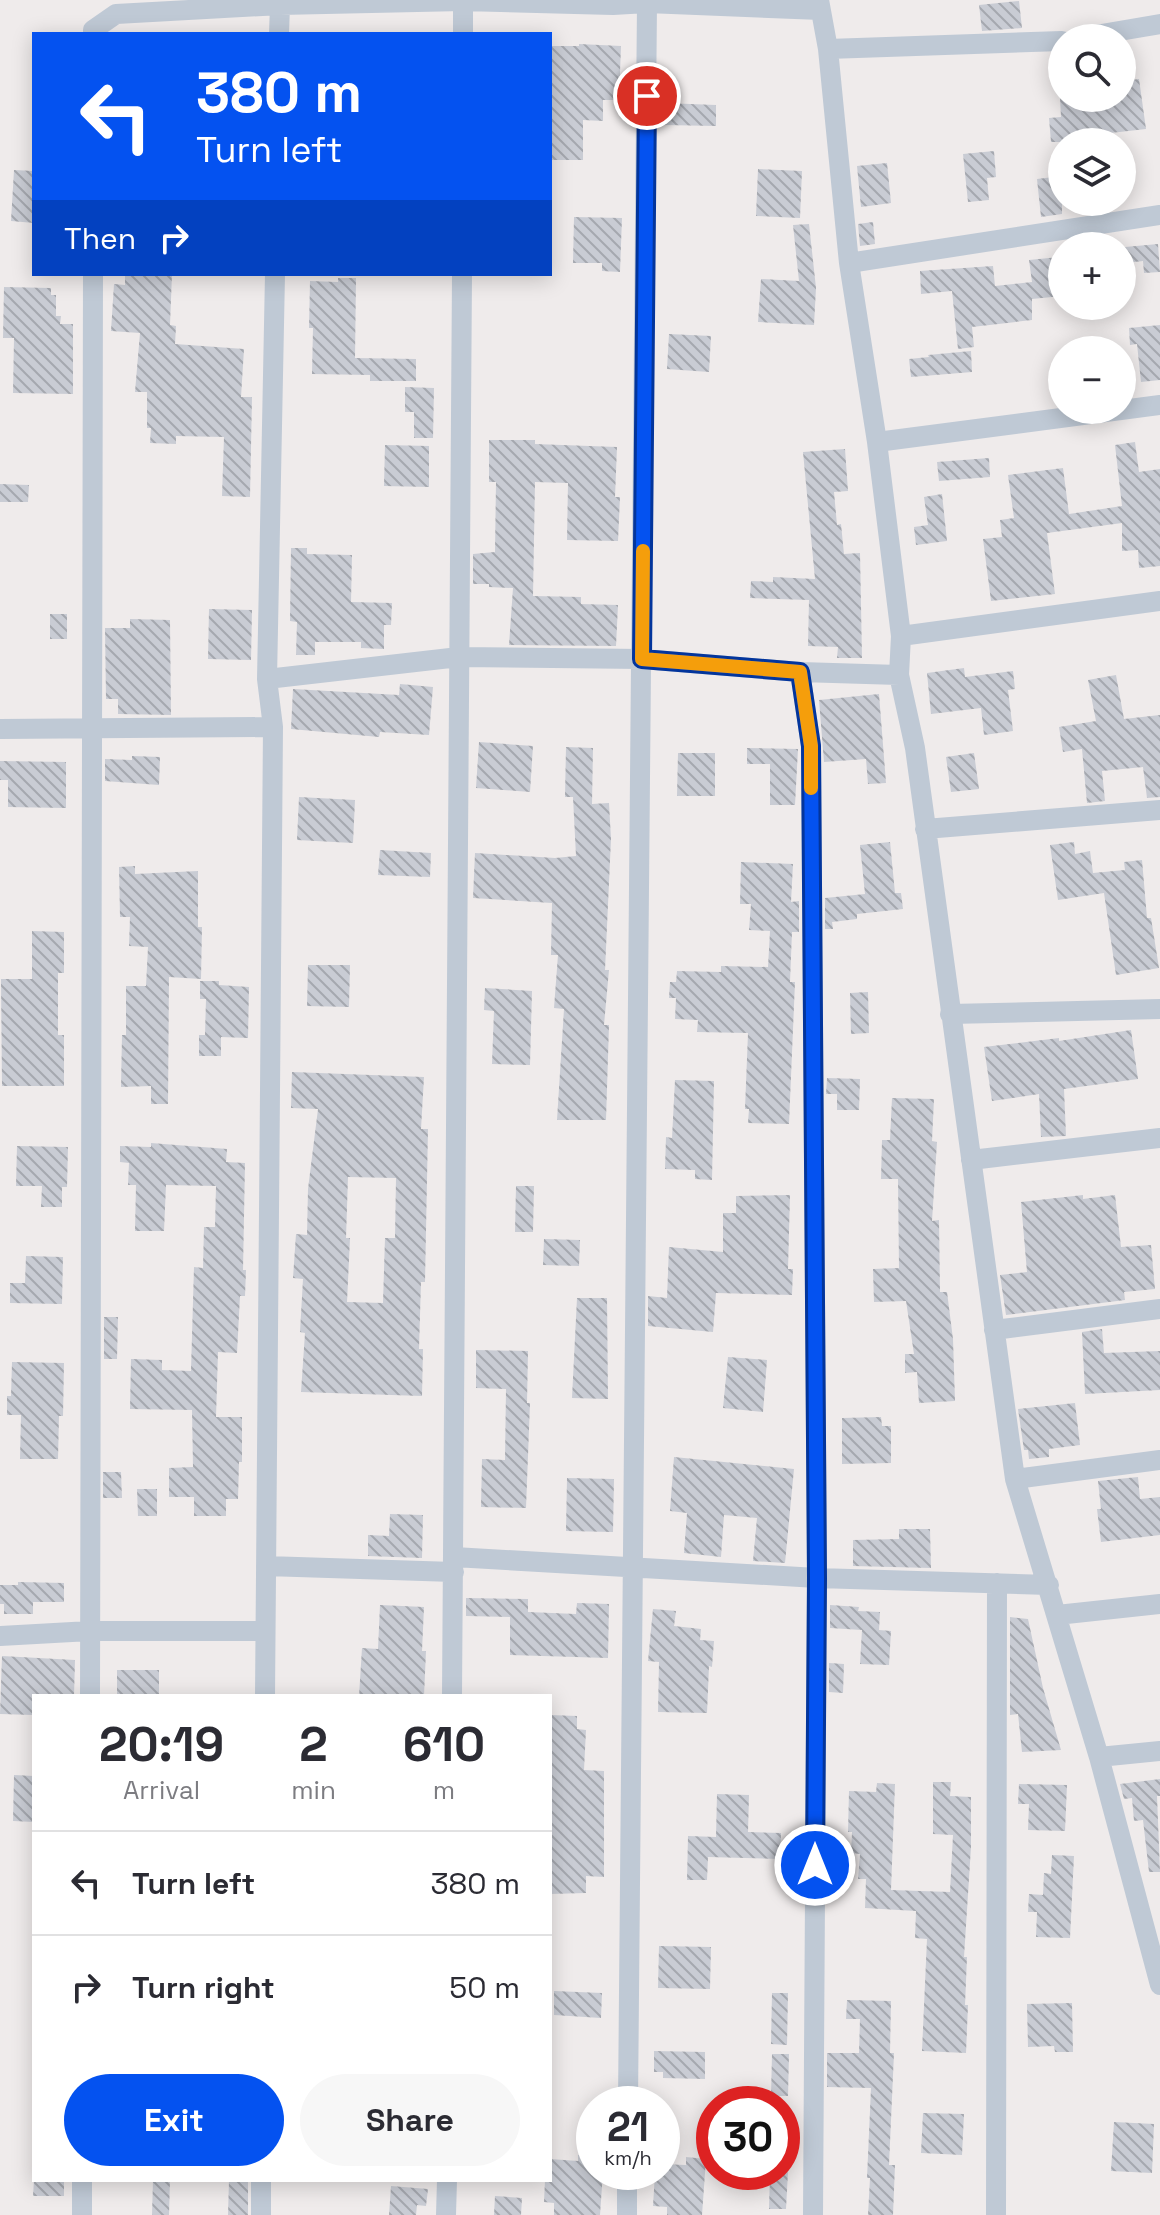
<!DOCTYPE html>
<meta charset="utf-8">
<style>
:root{--surface:#fff;--page:#f7f7f7;--text:#2b2b33;--muted:#7c7c81;--line:#e1e1e2;--accent:#0452f0}
body{margin:0;font-family:"Space Grotesk",sans-serif;background:var(--page);color:var(--text);height:100vh;display:flex;flex-direction:column;font-size:30px;white-space:nowrap}
*{box-sizing:border-box;margin:0}
p{font-size:26px;color:var(--muted)}
.icon{flex:none;width:44px;height:44px;fill:none;stroke:currentColor;stroke-width:2;stroke-linecap:round;stroke-linejoin:round}
.map{position:relative;flex:1;overflow:hidden}
.panel{position:absolute;left:32px;top:1694px;width:520px;height:488px;display:flex;flex-direction:column;background:var(--surface);border-radius:0px;box-shadow:0 4px 20px #0003}
.panel>*{flex:none}
.guide{position:absolute;left:32px;top:32px;width:520px;height:244px;border-radius:0px;box-shadow:0 4px 20px #0003;background:#0452f0;color:#fff;overflow:hidden}
.buttons{position:absolute;left:1048px;top:24px;display:grid;gap:16px}
.buttons a{display:grid;place-items:center;width:88px;height:88px;border-radius:50%;background:var(--surface);box-shadow:0 4px 20px #0003;font-size:40px}
.speed{position:absolute;left:576px;top:2086px;display:flex;gap:16px;font-size:40px;font-weight:700;text-align:center}
.speed>*{display:grid;place-content:center;width:104px;height:104px;border-radius:50%;background:var(--surface);box-shadow:0 4px 20px #0003;line-height:1}
.speed small{font-size:20px;font-weight:400}
.speed .limit{border:12px solid #d22;background:#fff;color:#111}
.pin{position:absolute;display:grid;place-items:center;width:68px;height:68px;color:#fff;margin:-34px;border:4px solid #fff;border-radius:50%;box-shadow:0 2px 8px #0007}
.me{position:absolute;width:88px;margin:-44px;rotate:0deg;stroke-linejoin:round;filter:drop-shadow(0 0 6px #0008)}
.turn{display:flex;align-items:center;gap:28px;height:168px;padding:0 32px;font-size:36px}
.turn .icon{width:104px;height:104px;stroke-width:2.5}
.turn b{display:block;font-size:56px;line-height:68px}
.then{display:flex;align-items:center;height:76px;padding:0 32px;background:#0003;gap:16px;font-size:30px}
.eta{display:flex;justify-content:space-evenly;align-items:center;height:136px;text-align:center}
.eta b{font-size:48px;font-weight:600;line-height:56px}
.primary-button{display:flex;gap:16px;margin-top:auto;padding:16px 32px}
.primary-button a{flex:1;height:92px;border-radius:48px;background:var(--accent);color:#fff;font-size:32px;font-weight:600;line-height:92px;text-align:center}
.primary-button a+a{background:var(--page);color:var(--text)}
ul{padding:0;list-style:none}
li{display:flex;align-items:center;gap:24px;height:104px;padding:0 32px;border-top:2px solid var(--line)}
li div{flex:1}
li b{display:block;font-size:30px}
li em{font-style:normal}
.map>svg:first-child{display:block}
</style>
<div class="map">
<svg width="1160" height="2215" viewBox="0 0 1160 2215">
<defs>
<pattern id="building-back-hatch" width="6" height="6" patternUnits="userSpaceOnUse" patternTransform="scale(2)"><rect width="6" height="6" fill="#c9ccd4"/><path d="M-1 5l2 2M0 0l6 6M5-1l2 2" fill="none" stroke="#a5a8af"/></pattern>
</defs>
<rect width="100%" height="100%" fill="#efebeb"/>
<path fill="url(#building-back-hatch)" fill-rule="evenodd" d="M 1019,1 L 1022,28 L 982,31 L 979,5 Z
M 579,44 L 621,46 L 619,100 L 603,100 L 603,121 L 583,120 L 583,160 L 550,160 L 550,46 L 579,46 Z
M 1139,79 L 1146,129 L 1093,135 L 1094,142 L 1051,142 L 1049,118 L 1061,117 L 1060,98 L 1122,98 L 1122,81 Z
M 665,103 L 716,105 L 716,126 L 664,125 Z
M 994,151 L 996,177 L 987,178 L 989,200 L 968,202 L 963,154 Z
M 887,163 L 891,203 L 861,207 L 857,166 Z
M 758,169 L 802,171 L 800,218 L 756,216 Z
M 14,170 L 34,171 L 34,223 L 11,221 Z
M 1062,176 L 1062,214 L 1041,217 L 1037,179 Z
M 574,217 L 622,218 L 620,272 L 602,271 L 602,263 L 573,263 Z
M 873,222 L 875,244 L 860,246 L 858,224 Z
M 809,224 L 816,288 L 814,325 L 758,322 L 761,279 L 799,281 L 793,225 Z
M 1158,244 L 1160,272 L 1144,273 L 1143,261 L 1126,263 L 1125,247 Z
M 1059,257 L 1062,296 L 1032,299 L 1032,320 L 972,327 L 974,347 L 958,349 L 952,291 L 921,294 L 920,271 L 993,266 L 995,286 L 1032,282 L 1029,260 Z
M 125,274 L 172,274 L 170,325 L 176,326 L 175,344 L 244,349 L 241,397 L 252,397 L 250,497 L 222,496 L 224,437 L 176,436 L 176,444 L 150,443 L 151,428 L 147,428 L 147,392 L 135,392 L 140,333 L 111,331 L 114,284 L 125,285 Z
M 338,278 L 356,278 L 355,358 L 416,359 L 416,381 L 370,381 L 370,375 L 312,374 L 313,328 L 309,328 L 310,281 L 338,282 Z
M 4,287 L 51,288 L 51,295 L 56,295 L 56,316 L 61,316 L 60,324 L 73,324 L 73,394 L 13,393 L 14,338 L 3,338 Z
M 1160,325 L 1160,380 L 1141,382 L 1137,344 L 1130,345 L 1129,328 Z
M 669,334 L 711,336 L 709,372 L 667,369 Z
M 971,351 L 972,372 L 911,377 L 909,359 L 929,357 L 928,355 Z
M 405,387 L 434,388 L 433,438 L 414,438 L 414,412 L 405,412 Z
M 489,440 L 535,440 L 535,444 L 617,447 L 615,497 L 620,497 L 618,541 L 567,540 L 568,483 L 535,482 L 533,596 L 581,597 L 581,604 L 618,605 L 616,646 L 509,645 L 513,588 L 489,587 L 489,584 L 473,584 L 473,554 L 495,552 L 496,482 L 489,482 Z
M 1135,442 L 1139,472 L 1160,469 L 1160,566 L 1139,568 L 1138,550 L 1122,551 L 1122,523 L 1047,533 L 1055,594 L 991,601 L 983,539 L 1002,537 L 1000,520 L 1014,518 L 1008,475 L 1063,468 L 1069,514 L 1122,506 L 1115,445 Z
M 385,445 L 429,446 L 429,487 L 384,486 Z
M 845,449 L 848,491 L 834,492 L 837,525 L 841,524 L 844,554 L 860,553 L 862,658 L 837,658 L 838,647 L 808,646 L 809,600 L 750,598 L 751,581 L 773,582 L 773,577 L 815,579 L 803,452 Z
M 989,458 L 990,477 L 939,481 L 937,462 Z
M 0,484 L 29,485 L 28,502 L 0,502 Z
M 942,494 L 947,541 L 916,545 L 914,527 L 928,525 L 924,497 Z
M 291,548 L 307,548 L 307,554 L 352,555 L 351,602 L 392,603 L 391,625 L 384,625 L 384,649 L 361,648 L 361,642 L 315,642 L 315,655 L 296,655 L 297,622 L 290,621 Z
M 209,609 L 252,610 L 251,660 L 208,659 Z
M 50,614 L 67,614 L 67,639 L 50,639 Z
M 130,619 L 170,620 L 171,715 L 118,714 L 118,699 L 106,699 L 105,628 L 130,628 Z
M 964,668 L 965,677 L 1013,671 L 1015,689 L 1008,690 L 1013,731 L 984,735 L 981,708 L 931,714 L 927,673 Z
M 1116,675 L 1124,719 L 1160,715 L 1160,797 L 1147,798 L 1143,767 L 1102,771 L 1105,801 L 1087,803 L 1082,749 L 1063,752 L 1059,727 L 1096,721 L 1088,680 Z
M 400,684 L 433,687 L 429,735 L 380,732 L 379,737 L 291,729 L 293,689 L 399,695 Z
M 879,694 L 886,783 L 868,784 L 866,759 L 824,762 L 819,700 Z
M 479,742 L 533,746 L 530,792 L 476,788 Z
M 566,747 L 593,748 L 592,804 L 609,803 L 611,839 L 605,970 L 609,970 L 604,1025 L 609,1025 L 606,1120 L 557,1120 L 564,1009 L 554,1008 L 558,955 L 551,955 L 552,903 L 473,898 L 475,853 L 555,858 L 576,856 L 573,797 L 565,797 Z
M 747,748 L 798,749 L 795,805 L 770,805 L 770,764 L 747,764 Z
M 678,753 L 715,753 L 715,796 L 677,796 Z
M 974,753 L 979,789 L 951,792 L 946,757 Z
M 132,756 L 160,757 L 159,785 L 105,781 L 105,759 L 132,760 Z
M 0,761 L 66,762 L 66,808 L 8,807 L 8,780 L 0,780 Z
M 299,797 L 355,800 L 353,843 L 297,840 Z
M 890,842 L 895,893 L 901,893 L 903,909 L 857,914 L 857,919 L 832,922 L 833,929 L 825,929 L 825,898 L 865,894 L 860,845 Z
M 1074,842 L 1075,854 L 1090,851 L 1093,873 L 1125,870 L 1124,862 L 1142,860 L 1147,918 L 1151,918 L 1159,968 L 1116,975 L 1104,893 L 1058,900 L 1050,845 Z
M 380,850 L 431,853 L 430,877 L 378,875 Z
M 741,862 L 793,864 L 791,902 L 799,901 L 799,932 L 792,932 L 790,982 L 795,982 L 789,1124 L 748,1123 L 749,1109 L 745,1109 L 748,1033 L 697,1032 L 698,1020 L 675,1019 L 676,998 L 669,998 L 670,982 L 676,982 L 677,971 L 721,972 L 721,966 L 768,967 L 770,931 L 749,930 L 751,904 L 740,904 Z
M 135,866 L 135,874 L 198,871 L 198,927 L 202,927 L 201,979 L 169,977 L 168,1104 L 151,1104 L 151,1086 L 121,1087 L 122,1035 L 126,1035 L 126,986 L 146,986 L 148,947 L 129,946 L 130,917 L 120,917 L 119,867 Z
M 32,931 L 64,932 L 64,973 L 58,973 L 58,1035 L 64,1035 L 64,1086 L 2,1086 L 1,979 L 32,979 Z
M 308,965 L 350,965 L 349,1007 L 307,1006 Z
M 200,981 L 219,981 L 219,985 L 249,987 L 248,1038 L 221,1037 L 221,1056 L 199,1056 L 199,1035 L 205,1035 L 206,999 L 200,999 Z
M 485,988 L 532,991 L 530,1065 L 492,1064 L 494,1011 L 484,1010 Z
M 868,992 L 869,1033 L 851,1034 L 850,993 Z
M 1131,1030 L 1138,1079 L 1064,1089 L 1066,1136 L 1041,1137 L 1039,1094 L 992,1101 L 984,1047 L 1059,1038 L 1059,1041 Z
M 292,1072 L 424,1077 L 421,1129 L 428,1129 L 425,1282 L 421,1282 L 419,1349 L 423,1349 L 422,1396 L 301,1392 L 305,1333 L 300,1332 L 303,1279 L 293,1278 L 296,1234 L 307,1235 L 308,1189 L 318,1109 L 291,1108 ZM 348,1177 L 396,1178 L 395,1238 L 385,1238 L 383,1303 L 347,1302 L 350,1238 L 346,1238 Z
M 827,1078 L 860,1079 L 859,1110 L 837,1110 L 837,1094 L 826,1094 Z
M 675,1080 L 714,1081 L 712,1180 L 695,1179 L 695,1170 L 665,1169 L 666,1137 L 672,1138 Z
M 892,1098 L 934,1099 L 932,1141 L 937,1142 L 932,1221 L 939,1220 L 940,1292 L 947,1292 L 953,1339 L 955,1401 L 919,1403 L 917,1372 L 905,1373 L 905,1354 L 914,1354 L 906,1301 L 874,1302 L 873,1269 L 899,1268 L 898,1179 L 881,1179 L 882,1140 L 890,1140 Z
M 151,1143 L 227,1149 L 226,1162 L 245,1163 L 243,1270 L 246,1270 L 245,1296 L 240,1296 L 237,1353 L 218,1352 L 216,1417 L 242,1417 L 242,1462 L 239,1462 L 238,1499 L 226,1499 L 226,1516 L 194,1516 L 194,1497 L 169,1497 L 169,1468 L 193,1467 L 192,1410 L 130,1409 L 131,1359 L 162,1360 L 162,1370 L 191,1371 L 194,1267 L 203,1268 L 204,1227 L 215,1227 L 216,1186 L 166,1185 L 164,1231 L 135,1231 L 136,1185 L 128,1185 L 129,1163 L 120,1162 L 120,1146 L 151,1147 Z
M 17,1146 L 68,1147 L 67,1187 L 62,1187 L 62,1207 L 41,1207 L 42,1186 L 16,1186 Z
M 516,1186 L 534,1186 L 533,1232 L 515,1232 Z
M 790,1195 L 788,1269 L 793,1269 L 792,1295 L 716,1293 L 713,1332 L 648,1326 L 648,1296 L 667,1298 L 669,1247 L 723,1252 L 723,1213 L 736,1213 L 736,1196 Z
M 1083,1195 L 1083,1199 L 1115,1195 L 1121,1247 L 1151,1245 L 1155,1289 L 1124,1292 L 1125,1300 L 1006,1315 L 1000,1275 L 1027,1272 L 1021,1202 Z
M 544,1239 L 580,1240 L 579,1266 L 543,1265 Z
M 26,1256 L 63,1257 L 62,1304 L 10,1303 L 10,1283 L 25,1283 Z
M 577,1298 L 607,1298 L 608,1399 L 572,1398 Z
M 104,1317 L 118,1317 L 117,1359 L 104,1359 Z
M 1102,1329 L 1104,1353 L 1160,1351 L 1160,1390 L 1085,1394 L 1082,1332 Z
M 476,1350 L 528,1351 L 527,1403 L 530,1403 L 526,1508 L 481,1507 L 482,1459 L 505,1460 L 506,1389 L 476,1388 Z
M 728,1357 L 767,1360 L 763,1412 L 723,1408 Z
M 12,1362 L 64,1363 L 63,1416 L 59,1416 L 58,1459 L 20,1459 L 21,1415 L 7,1415 L 7,1396 L 11,1396 Z
M 1075,1403 L 1080,1445 L 1049,1449 L 1049,1457 L 1029,1459 L 1028,1450 L 1024,1450 L 1018,1409 Z
M 881,1417 L 882,1426 L 891,1426 L 891,1463 L 842,1464 L 842,1418 Z
M 674,1457 L 794,1469 L 785,1563 L 753,1561 L 757,1518 L 724,1515 L 721,1557 L 684,1553 L 687,1513 L 670,1511 Z
M 103,1472 L 121,1472 L 122,1498 L 103,1498 Z
M 1138,1477 L 1140,1499 L 1160,1497 L 1160,1535 L 1101,1542 L 1097,1509 L 1101,1509 L 1098,1481 Z
M 567,1478 L 614,1479 L 613,1532 L 566,1531 Z
M 137,1489 L 157,1489 L 157,1516 L 138,1516 Z
M 390,1514 L 423,1515 L 422,1558 L 368,1556 L 368,1535 L 389,1536 Z
M 899,1529 L 930,1529 L 931,1568 L 853,1566 L 853,1540 L 899,1539 Z
M 18,1582 L 64,1583 L 64,1602 L 33,1602 L 33,1614 L 4,1614 L 4,1604 L 0,1604 L 0,1585 L 18,1585 Z
M 466,1598 L 528,1599 L 528,1612 L 576,1614 L 577,1603 L 609,1604 L 608,1658 L 510,1655 L 510,1617 L 466,1616 Z
M 380,1605 L 424,1607 L 422,1651 L 426,1651 L 424,1696 L 359,1696 L 362,1648 L 378,1649 Z
M 830,1605 L 859,1607 L 858,1611 L 880,1612 L 879,1630 L 891,1631 L 889,1665 L 860,1664 L 862,1630 L 830,1628 Z
M 653,1609 L 676,1611 L 674,1626 L 701,1629 L 700,1640 L 714,1641 L 712,1667 L 709,1666 L 707,1713 L 658,1712 L 659,1662 L 648,1661 Z
M 1010,1617 L 1028,1619 L 1043,1688 L 1061,1750 L 1022,1752 L 1018,1714 L 1010,1715 Z
M 2,1656 L 75,1660 L 74,1696 L 34,1696 L 33,1715 L 0,1714 Z
M 829,1663 L 844,1664 L 843,1693 L 829,1692 Z
M 117,1670 L 159,1670 L 159,1696 L 117,1696 Z
M 550,1715 L 577,1716 L 577,1729 L 586,1730 L 584,1770 L 604,1771 L 604,1877 L 586,1876 L 586,1893 L 550,1894 Z
M 14,1775 L 34,1776 L 34,1822 L 13,1821 Z
M 1160,1779 L 1160,1796 L 1157,1796 L 1160,1872 L 1149,1872 L 1143,1820 L 1134,1821 L 1132,1798 L 1124,1799 L 1120,1784 Z
M 933,1782 L 951,1782 L 950,1796 L 971,1797 L 971,1847 L 964,1957 L 967,1957 L 965,2005 L 968,2005 L 966,2053 L 922,2051 L 927,1939 L 915,1938 L 916,1911 L 865,1908 L 866,1879 L 858,1879 L 860,1854 L 851,1853 L 852,1832 L 848,1832 L 849,1791 L 876,1792 L 877,1783 L 895,1784 L 891,1890 L 950,1892 L 953,1835 L 933,1834 Z
M 1019,1784 L 1067,1785 L 1065,1831 L 1028,1830 L 1029,1804 L 1018,1804 Z
M 717,1794 L 749,1795 L 748,1832 L 781,1833 L 780,1859 L 708,1857 L 707,1880 L 687,1880 L 688,1836 L 716,1837 Z
M 1052,1855 L 1074,1856 L 1070,1938 L 1036,1937 L 1037,1912 L 1028,1912 L 1029,1894 L 1043,1895 L 1044,1873 L 1051,1874 Z
M 659,1946 L 711,1947 L 710,1989 L 658,1988 Z
M 554,1991 L 602,1993 L 601,2018 L 554,2015 Z
M 772,1993 L 788,1993 L 787,2045 L 771,2044 Z
M 847,2000 L 891,2001 L 890,2053 L 894,2053 L 889,2165 L 895,2165 L 893,2215 L 868,2215 L 870,2178 L 867,2178 L 871,2088 L 827,2087 L 827,2053 L 859,2053 L 860,2019 L 846,2019 Z
M 1072,2003 L 1073,2052 L 1055,2052 L 1054,2046 L 1028,2047 L 1027,2004 Z
M 654,2051 L 705,2052 L 705,2079 L 663,2078 L 663,2072 L 654,2072 Z
M 772,2054 L 789,2054 L 788,2096 L 771,2096 Z
M 923,2113 L 964,2114 L 962,2155 L 921,2153 Z
M 1114,2122 L 1154,2124 L 1152,2173 L 1111,2171 Z
M 578,2155 L 594,2156 L 594,2172 L 603,2172 L 600,2215 L 554,2215 L 554,2203 L 544,2202 L 545,2180 L 550,2180 L 550,2159 L 578,2161 Z
M 686,2157 L 706,2159 L 702,2215 L 667,2215 L 667,2207 L 653,2206 L 655,2173 L 661,2173 L 662,2164 L 686,2165 Z
M 770,2172 L 788,2172 L 786,2209 L 769,2209 Z
M 34,2180 L 64,2180 L 64,2196 L 33,2196 Z
M 153,2180 L 170,2180 L 169,2215 L 152,2215 Z
M 229,2180 L 248,2180 L 248,2215 L 228,2215 Z
M 391,2186 L 428,2189 L 426,2206 L 417,2205 L 416,2215 L 389,2215 Z
M 495,2196 L 522,2198 L 521,2215 L 494,2215 Z"/>
<g fill="none" stroke-linecap="round" stroke-linejoin="round">
<path stroke="#bfc9d5" stroke-width="20" d="M 819,0 L 828,49 L 849,263 L 877,442 L 901,636 L 899,675 L 915,748 L 1015,1479 L 1099,1757 L 1160,1985
M 93,34 L 93,30 L 116,14 L 280,5 L 463,1 L 613,5 L 647,3 L 821,10
M 279,34 L 280,5
M 463,34 L 463,1
M 1078,38 L 1160,24
M 828,49 L 1062,41
M 849,263 L 1160,215
M 877,442 L 1160,405
M 901,636 L 1160,601
M 800,672 L 811,746 L 817,1578 L 813,2215
M 267,679 L 459,657 L 642,659 L 800,672 L 899,675
M 0,729 L 273,727
M 925,829 L 1160,810
M 950,1014 L 1160,1009
M 971,1160 L 1160,1138
M 994,1330 L 1160,1309
M 1015,1479 L 1160,1460
M 454,1557 L 817,1578 L 1049,1585
M 266,1566 L 454,1572
M 1057,1615 L 1160,1604
M 0,1636 L 90,1631 L 265,1631
M 90,1696 L 93,274
M 265,1696 L 273,727 L 267,679 L 275,274
M 452,1696 L 462,274
M 1099,1757 L 1160,1751
M 628,2104 L 647,3
M 82,2215 L 82,2180
M 261,2215 L 261,2180
M 446,2215 L 447,2180
M 627,2215 L 627,2172
M 996,2215 L 997,1583"/>
</g>
<g fill="none" stroke-linecap="round" stroke-linejoin="round">
<defs>
<path id="route" d="M 647,96 L 642,659 L 800,672 L 811,746 L 817,1578 L 815,1865"/>
</defs>
<use href="#route" stroke="#03359c" stroke-width="20"/>
<use href="#route" stroke="#0452f0" stroke-width="14"/>
<path stroke="#f59e0b" stroke-width="14" d="M 643,551 L 642,659 L 800,672 L 811,746 L 811,788"/>
</g>
</svg>
<div class="buttons">
<a><svg class="icon" aria-label="search" viewBox="0 0 24 24"><circle cx="10" cy="10" r="6"/><path d="M15 15l6 6"/></svg></a>
<a><svg class="icon" aria-label="layers" viewBox="0 0 24 24"><path d="M12 4l9 5-9 5-9-5zM3 14l9 5 9-5"/></svg></a>
<a>+</a>
<a>−</a>
</div>
<div class="speed"><div>21<small>km/h</small></div><div class="limit">30</div></div>
<div class="pin" style="left:647px;top:96px;background:#d93025"><svg class="icon" aria-label="arrive" viewBox="0 0 24 24"><path d="M6 21V4h12l-3 4 3 4H6"/></svg></div>
<svg class="me" style="left:815px;top:1865px" viewBox="-20 -20 40 40"><circle r="17" fill="#0452f0" stroke="#fff" stroke-width="3"/><path d="M0-11L8 9 0 5-8 9z" fill="#fff"/></svg>
<div class="guide">
<div class="turn"><svg class="icon" aria-label="left" viewBox="0 0 24 24"><path d="M17 20v-9H6M10 6l-5 5 5 5"/></svg><div><b>380 m</b>Turn left</div></div>
<div class="then">Then<svg class="icon" aria-label="right" viewBox="0 0 24 24"><path d="M7 20v-9h11M14 6l5 5-5 5"/></svg></div>
</div>
<section class="panel">
<div class="eta">
<div><b>20:19</b><p>Arrival</p></div>
<div><b>2</b><p>min</p></div>
<div><b>610</b><p>m</p></div>
</div>
<ul>
<li><svg class="icon" aria-label="left" viewBox="0 0 24 24"><path d="M17 20v-9H6M10 6l-5 5 5 5"/></svg><div><b>Turn left</b></div><em>380 m</em></li>
<li><svg class="icon" aria-label="right" viewBox="0 0 24 24"><path d="M7 20v-9h11M14 6l5 5-5 5"/></svg><div><b>Turn right</b></div><em>50 m</em></li>
</ul>
<div class="primary-button"><a>Exit</a><a>Share</a></div>
</section>
</div>
